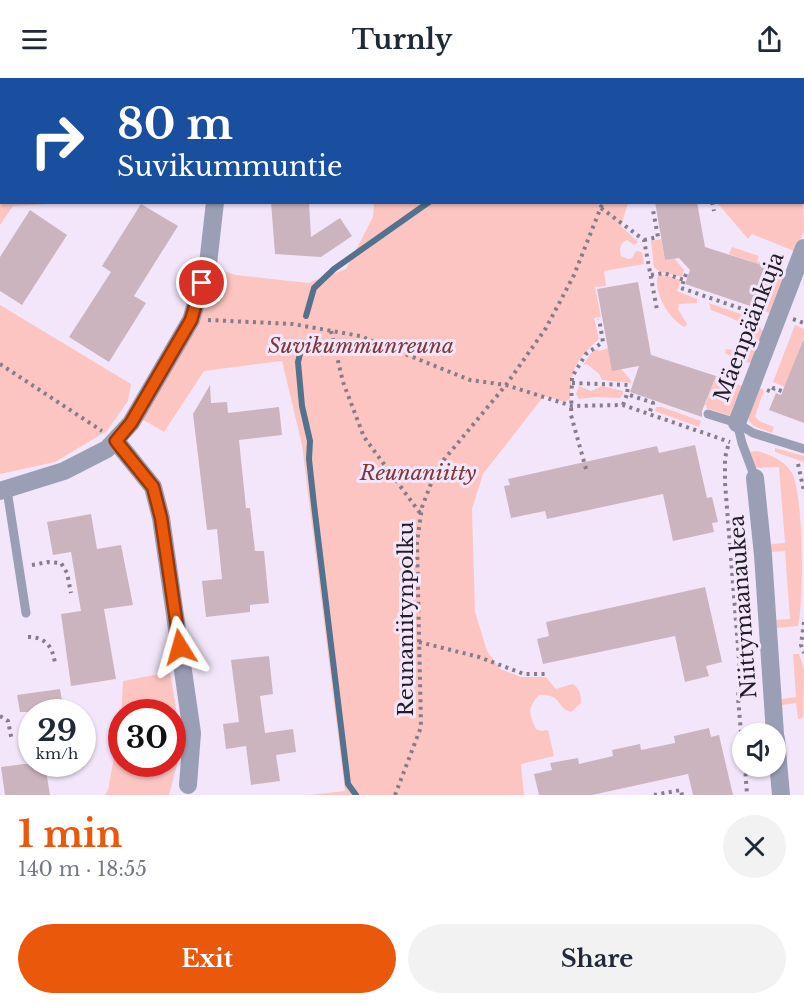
<!DOCTYPE html>
<meta charset="utf-8">
<style>
:root{--surface:#fff;--page:#f2f2f3;--text:#1f2937;--muted:#747a83;--accent:#ea580c}
body{margin:0;font-family:"Libre Baskerville",serif;background:var(--page);color:var(--text);height:100vh;display:flex;flex-direction:column;font-size:22px;white-space:nowrap}
*{box-sizing:border-box;margin:0}
p{font-size:20px;color:var(--muted)}
.icon{flex:none;width:33px;height:33px;fill:none;stroke:currentColor;stroke-width:2;stroke-linecap:round;stroke-linejoin:round}
.map{position:relative;height:717px;overflow:hidden}
.drawer{display:flex;flex-direction:column;background:var(--surface);flex:1}
.drawer>*{flex:none}
.banner{position:absolute;left:0px;top:0px;width:804px;height:126px;box-shadow:0 2px 4px #0004;background:#1a4fa0;color:#fff;overflow:hidden}
.buttons{position:absolute;left:732px;top:645px;display:grid;gap:12px}
.buttons a{display:grid;place-items:center;width:54px;height:54px;border-radius:50%;background:var(--surface);box-shadow:0 2px 4px #0004;font-size:30px}
.speed{position:absolute;left:18px;top:621px;display:flex;gap:12px;font-size:30px;font-weight:700;text-align:center}
.speed>*{display:grid;place-content:center;width:78px;height:78px;border-radius:50%;background:var(--surface);box-shadow:0 2px 4px #0004;line-height:1}
.speed small{font-size:15px;font-weight:400}
.speed .limit{border:9px solid #d22;background:#fff;color:#111}
.pin{position:absolute;display:grid;place-items:center;width:51px;height:51px;color:#fff;margin:-26px;border:3px solid #fff;border-radius:50%;box-shadow:0 2px 6px #0007}
.me{position:absolute;width:66px;margin:-33px;rotate:352deg;stroke-linejoin:round;filter:drop-shadow(0 0 4px #0008)}
.turn{display:flex;align-items:center;gap:21px;height:126px;padding:0 18px;font-size:27px}
.turn .icon{width:78px;height:78px;stroke-width:2.5}
.turn b{display:block;font-size:42px;line-height:51px}
.round{display:grid;place-items:center;flex:none;width:63px;height:63px;border-radius:32px;background:var(--page)}
.head{display:flex;align-items:center;justify-content:space-between;height:102px;padding:0 18px}
h1{font-size:36px;font-weight:700;line-height:45px;color:var(--accent)}
.button{display:flex;gap:12px;margin-top:auto;padding:12px 18px}
.button a{flex:1;height:69px;border-radius:36px;background:var(--accent);color:#fff;font-size:24px;font-weight:700;line-height:69px;text-align:center}
.button a+a{background:var(--page);color:var(--text)}
header{display:flex;justify-content:space-between;align-items:center;height:78px;padding:0 18px;background:var(--surface);font-size:27px;font-weight:700}
.map>svg:first-child{display:block}
</style>
<header><svg class="icon" aria-label="menu" viewBox="0 0 24 24"><path d="M4 6h16M4 12h16M4 18h16"/></svg>Turnly<svg class="icon" aria-label="share" viewBox="0 0 24 24"><path d="M12 15V3M7 8l5-5 5 5M5 13v7h14v-7"/></svg></header>
<div class="map">
<svg width="804" height="717" viewBox="0 0 804 717">
<rect width="100%" height="100%" fill="#f3e6fb"/>
<path fill="#fdc5c2" fill-rule="evenodd" d="M 395,0 L 787,0 L 786,2 Z
M 0,13 L 2,124 L 66,125 L 13,128 L 0,147 Z
M 803,105 L 804,153 L 796,174 L 752,156 L 748,161 L 720,128 L 715,125 L 802,124 Z
M 374,125 L 628,125 L 621,148 L 638,164 L 634,167 L 627,162 C 620,165 619,171 621,178 L 628,181 L 632,180 L 636,173 L 642,174 L 644,186 L 604,193 L 606,208 L 595,209 L 601,239 L 594,240 L 599,261 C 576,282 571,290 570,321 L 565,324 L 544,318 L 483,396 L 472,431 L 475,534 L 487,573 L 500,591 L 521,599 L 546,599 L 556,611 L 573,606 C 580,611 581,617 581,625 L 571,634 C 555,629 563,616 539,617 C 527,630 529,636 536,651 L 541,653 L 548,652 L 554,678 L 521,686 L 524,717 L 308,717 L 345,713 L 302,367 L 282,283 L 204,293 L 164,354 L 142,341 L 197,246 L 218,191 L 236,197 L 308,205 L 346,191 L 373,139 Z
M 661,161 L 665,182 L 674,180 L 684,192 L 682,199 L 660,194 L 654,189 L 651,163 Z
M 732,169 L 759,178 L 757,183 L 789,197 L 770,235 L 760,232 L 773,191 L 729,176 Z
M 658,197 L 664,197 L 681,202 L 677,213 L 697,221 L 697,225 L 679,226 L 678,231 L 687,246 L 685,249 C 669,242 653,214 658,197 Z
M 709,225 L 755,241 L 765,257 L 757,279 L 750,285 L 736,281 L 725,275 L 726,271 L 741,273 L 751,268 C 755,246 728,239 711,232 Z
M 0,227 L 131,306 L 128,323 L 107,353 L 55,384 L 0,396 Z
M 795,247 L 804,251 L 804,258 L 785,309 L 773,304 Z
M 608,270 L 621,291 L 631,302 L 631,305 L 602,302 L 599,296 L 587,286 L 583,287 L 591,275 L 597,271 L 599,273 Z
M 716,298 L 745,309 L 731,338 L 706,330 L 707,328 L 705,327 Z
M 579,308 L 591,313 L 602,308 L 623,313 L 623,316 L 620,320 L 596,319 L 579,321 L 576,316 Z
M 759,310 L 764,312 L 755,338 L 759,343 L 774,349 L 772,355 L 754,348 L 749,343 L 748,337 Z
M 656,329 L 662,329 L 701,343 L 699,349 L 655,333 Z
M 775,370 L 804,378 L 804,384 L 775,374 Z
M 757,373 C 771,377 784,382 792,395 C 804,418 804,525 798,548 L 777,550 L 776,542 L 790,541 L 785,473 L 770,474 L 770,466 L 785,465 L 779,389 L 753,390 L 749,374 Z
M 793,576 L 799,576 L 804,591 L 803,640 L 798,641 L 796,625 L 782,627 L 782,621 L 796,619 Z
M 170,594 L 182,667 L 169,717 L 105,717 L 108,712 L 121,640 L 123,603 ZM 122,634 L 172,634 L 172,686 L 122,686 Z"/>
<g fill="none" stroke-linecap="round" stroke-linejoin="round">
<path stroke="#53728e" stroke-width="6" d="M 585,2 L 587,0
M 306,238 L 314,210 L 334,191 L 429,124
M 303,264 L 298,284 L 302,328 L 310,363 L 309,381 L 314,427 L 348,706 L 356,717"/>
</g>
<path fill="#ccb4bf" d="M 271,124 L 309,124 L 311,159 L 340,140 L 352,158 L 321,179 L 275,176 Z
M 655,124 L 697,124 L 705,169 L 774,191 L 759,231 L 685,206 L 690,192 L 679,180 L 665,182 Z
M 141,126 L 178,148 L 134,218 L 146,225 L 109,284 L 69,259 L 111,194 L 102,188 Z
M 30,132 L 67,157 L 22,227 L 0,213 L 0,179 Z
M 638,204 L 651,277 L 716,298 L 702,333 L 702,339 L 630,314 L 639,288 L 612,293 L 597,211 Z
M 803,262 L 804,262 L 804,345 L 769,332 L 776,315 L 781,317 Z
M 210,307 L 211,325 L 227,324 L 228,335 L 279,329 L 282,357 L 239,362 L 246,430 L 250,430 L 255,473 L 264,473 L 269,525 L 250,527 L 250,534 L 206,539 L 202,503 L 222,501 L 217,451 L 207,452 L 193,336 Z
M 695,367 L 707,420 L 712,419 L 718,444 L 712,445 L 714,454 L 673,463 L 663,416 L 547,441 L 545,433 L 511,440 L 504,408 L 510,407 L 508,401 L 657,368 L 659,375 Z
M 91,436 L 97,471 L 121,467 L 133,527 L 104,531 L 116,601 L 71,608 L 61,536 L 81,533 L 71,474 L 53,477 L 47,444 Z
M 705,509 L 722,584 L 706,588 L 709,598 L 685,604 L 675,558 L 543,586 L 537,561 L 549,558 L 546,544 Z
M 269,578 L 273,616 L 260,618 L 265,655 L 293,651 L 296,674 L 276,677 L 280,703 L 251,707 L 246,668 L 226,671 L 223,646 L 239,644 L 231,582 Z
M 60,611 L 64,634 L 20,634 L 17,617 Z
M 709,650 L 711,659 L 719,657 L 733,717 L 693,717 L 688,696 L 592,717 L 539,717 L 534,696 L 552,692 L 550,685 L 578,680 L 579,686 L 613,678 L 612,672 L 640,666 L 641,672 L 675,665 L 674,658 Z
M 24,686 L 45,686 L 50,717 L 5,717 L 1,689 Z"/>
<g fill="none" stroke-linecap="round" stroke-linejoin="round">
<path stroke="#857d8a" stroke-width="4" stroke-dasharray="3 4.5" stroke-linecap="butt" d="M 628,2 L 629,0
M 802,100 L 804,100
M 712,124 L 714,133
M 601,130 L 644,162 L 657,232
M 644,162 L 658,159 L 653,132
M 686,196 L 681,210 L 760,237
M 651,197 L 664,195 L 684,202
M 793,241 L 804,245
M 208,242 L 293,246 L 360,258 L 470,302 L 506,307 L 572,328 L 623,327 L 730,364
M 331,253 L 343,304 L 364,359 L 420,435
M 0,286 L 102,353
M 572,305 L 628,307 L 627,316
M 767,312 L 772,314 L 774,310 L 784,314
M 623,327 L 627,316 L 653,325 L 649,336
M 728,368 L 725,380 L 725,405 L 740,594 L 738,620 L 742,666
M 798,386 L 804,413
M 586,391 L 571,337 L 572,299 L 586,276 L 603,264 L 599,241
M 32,487 L 48,484 L 61,485 L 67,495 L 71,515
M 804,544 L 801,567 L 804,575
M 28,559 C 46,559 53,569 55,586
M 419,564 L 479,579 L 524,596 L 547,596
M 0,638 L 8,643 L 12,663
M 745,688 L 747,717
M 395,717 L 421,649 L 417,464 L 422,429 L 437,390 L 506,307 L 546,250 L 574,197 L 603,124
M 654,717 L 681,712 L 682,717"/>
<path stroke="#9b9fb6" stroke-width="9" d="M 708,336 L 737,345 L 753,355 L 804,371
M 737,345 L 742,365 L 755,400
M 7,412 L 26,535"/>
<path stroke="#9b9fb6" stroke-width="18" d="M 213,0 L 213,2
M 737,345 L 804,170
M 116,363 L 153,409 L 161,440 L 192,655 L 188,707
M 755,400 L 763,477 L 775,656
M 0,413 L 64,393 L 107,371 L 131,345 L 191,242 L 208,186 L 215,124
M 776,661 L 781,717"/>
</g>
<g fill="none" stroke-linecap="round" stroke-linejoin="round">
<defs>
<path id="route" d="M 180,569 L 161,440 L 153,409 L 116,363 L 131,345 L 191,242 L 202,205"/>
</defs>
<use href="#route" stroke="#983908" stroke-width="15"/>
<use href="#route" stroke="#ea580c" stroke-width="10"/>
</g>
<g text-anchor="middle" dominant-baseline="central" stroke-width="6" stroke-linejoin="round" paint-order="stroke">
<g font-size="21" fill="#211d24" stroke="#f3e6fb">
<text transform="translate(749 249) rotate(-69)">Mäenpäänkuja</text>
<text transform="translate(743 529) rotate(-94)">Niittymaanaukea</text>
<text transform="translate(406 541) rotate(-90)">Reunaniitynpolku</text>
</g>
<g font-size="21" font-style="italic" fill="#813737" stroke="#f3e6fb">
<text x="361" y="268">Suvikummunreuna</text>
<text x="418" y="395">Reunaniitty</text>
</g>
</g>
</svg>
<div class="buttons">
<a><svg class="icon" aria-label="sound" viewBox="0 0 24 24"><path d="M4 9h4l5-4v14l-5-4H4zM17 9q2 3 0 6"/></svg></a>
</div>
<div class="speed"><div>29<small>km/h</small></div><div class="limit">30</div></div>
<div class="pin" style="left:202px;top:205px;background:#d93025"><svg class="icon" aria-label="arrive" viewBox="0 0 24 24"><path d="M6 21V4h12l-3 4 3 4H6"/></svg></div>
<svg class="me" style="left:180px;top:569px" viewBox="-20 -20 40 40"><path d="M0-17L14 15 0 8-14 15z" fill="#ea580c" stroke="#fff" stroke-width="4"/></svg>
<div class="banner">
<div class="turn"><svg class="icon" aria-label="right" viewBox="0 0 24 24"><path d="M7 20v-9h11M14 6l5 5-5 5"/></svg><div><b>80 m</b>Suvikummuntie</div></div>
</div>
</div>
<section class="drawer">
<div class="head"><div><h1>1 min</h1><p>140 m · 18:55</p></div><a class="round"><svg class="icon" aria-label="close" viewBox="0 0 24 24"><path d="M6 6l12 12M18 6L6 18"/></svg></a></div>
<div class="button"><a>Exit</a><a>Share</a></div>
</section>
